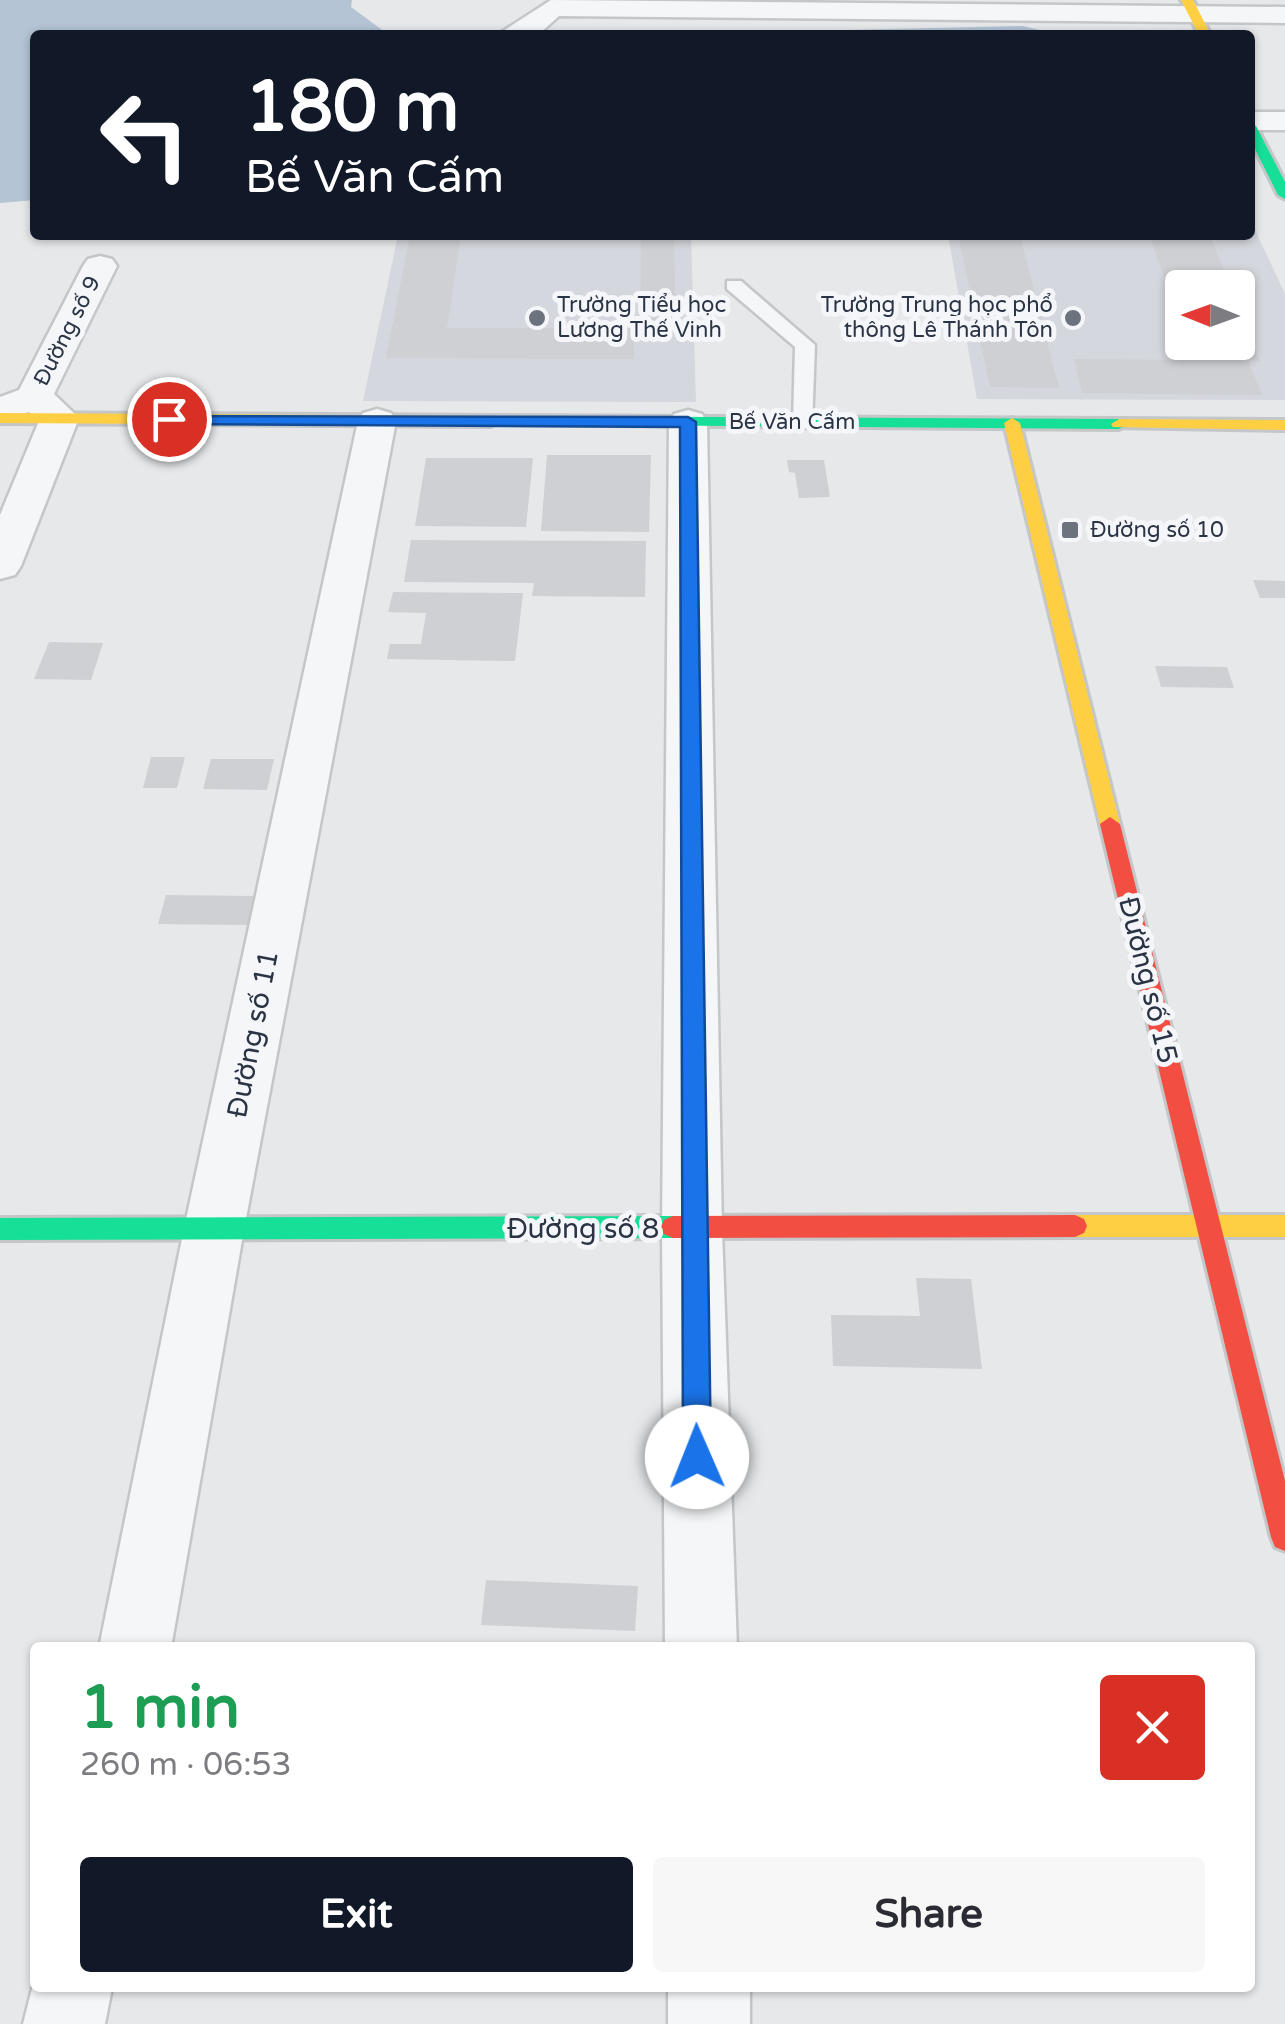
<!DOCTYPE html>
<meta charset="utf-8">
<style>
:root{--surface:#fff;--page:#f7f7f7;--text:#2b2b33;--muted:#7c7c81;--accent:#111827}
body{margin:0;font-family:"Varela Round",sans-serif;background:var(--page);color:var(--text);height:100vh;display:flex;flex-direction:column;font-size:38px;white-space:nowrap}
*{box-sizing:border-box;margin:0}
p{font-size:32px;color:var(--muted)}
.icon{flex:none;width:55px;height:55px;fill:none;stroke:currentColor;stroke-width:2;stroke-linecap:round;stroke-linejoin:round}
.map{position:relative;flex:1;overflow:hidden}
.sheet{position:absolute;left:30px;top:1642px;width:1225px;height:350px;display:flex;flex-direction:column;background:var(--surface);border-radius:10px;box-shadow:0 2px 8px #0004}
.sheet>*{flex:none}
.hud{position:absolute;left:30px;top:30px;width:1225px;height:210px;border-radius:10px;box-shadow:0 2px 8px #0004;background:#111827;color:#fff;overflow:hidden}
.needle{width:65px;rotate:271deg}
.tools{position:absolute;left:1165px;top:270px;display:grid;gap:20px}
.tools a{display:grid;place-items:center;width:90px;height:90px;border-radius:10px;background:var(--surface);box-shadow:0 2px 8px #0004;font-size:50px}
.pin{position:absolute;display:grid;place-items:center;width:85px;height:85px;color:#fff;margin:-42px;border:5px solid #fff;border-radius:50%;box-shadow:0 2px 10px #0007}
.me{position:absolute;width:110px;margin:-55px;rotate:359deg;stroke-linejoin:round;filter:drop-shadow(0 0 8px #0008)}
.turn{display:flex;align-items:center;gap:35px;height:210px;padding:0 50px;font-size:45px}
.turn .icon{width:130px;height:130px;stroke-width:2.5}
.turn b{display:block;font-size:70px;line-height:85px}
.round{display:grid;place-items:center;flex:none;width:105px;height:105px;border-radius:10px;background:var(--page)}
.summary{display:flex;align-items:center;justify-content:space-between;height:170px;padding:0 50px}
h1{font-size:60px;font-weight:700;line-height:75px;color:#1e9e55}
.cta{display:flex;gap:20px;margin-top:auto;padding:20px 50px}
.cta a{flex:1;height:115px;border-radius:10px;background:var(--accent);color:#fff;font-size:40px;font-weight:700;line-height:115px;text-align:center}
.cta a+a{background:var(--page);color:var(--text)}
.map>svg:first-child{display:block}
</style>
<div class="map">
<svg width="1285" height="2024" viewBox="0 0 1285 2024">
<rect width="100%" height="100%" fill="#e6e8ea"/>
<path fill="#d4d7dd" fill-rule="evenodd" d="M 1250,219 L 1285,294 L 1285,400 L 977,399 L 948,235 L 1250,235 ZM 1182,288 L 1238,288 L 1238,342 L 1182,342 Z
M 398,235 L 691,235 L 696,402 L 363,401 Z"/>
<path fill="#b4c4d5" d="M 0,0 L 352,0 L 351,7 L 389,35 L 35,35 L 35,200 L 0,203 Z
M 1023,26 L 1060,35 L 629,35 Z"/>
<path fill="#ced0d3" d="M 410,235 L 461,235 L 447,328 L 634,328 L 634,359 L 386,358 Z
M 641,235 L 674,235 L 676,332 L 640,332 Z
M 958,235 L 1020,235 L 1059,388 L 990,387 Z
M 1149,235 L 1210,235 L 1231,288 L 1182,288 L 1182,327 Z
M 1238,304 L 1260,361 L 1248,360 L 1262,395 L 1082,393 L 1074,359 L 1194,360 L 1187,342 L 1238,342 Z
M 547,455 L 651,455 L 649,532 L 541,531 Z
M 426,458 L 533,458 L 526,527 L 415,526 Z
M 787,460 L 824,460 L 830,497 L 799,498 L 795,473 L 789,472 Z
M 411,540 L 646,541 L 645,597 L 532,596 L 534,583 L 404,582 Z
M 1253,580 L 1285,581 L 1285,598 L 1260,598 Z
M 393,592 L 523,593 L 515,661 L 387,659 L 390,644 L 421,644 L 426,613 L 388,612 Z
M 49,642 L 103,643 L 91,680 L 34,679 Z
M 1155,666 L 1227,667 L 1234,688 L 1161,687 Z
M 151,757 L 185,757 L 177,788 L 143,788 Z
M 211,759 L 274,759 L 267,790 L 203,789 Z
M 166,895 L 254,896 L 248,925 L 158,924 Z
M 916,1278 L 971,1279 L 982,1369 L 833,1366 L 831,1315 L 920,1316 Z
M 486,1580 L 638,1586 L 635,1631 L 481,1625 Z"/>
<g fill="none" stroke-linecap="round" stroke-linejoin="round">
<defs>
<path id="lane" d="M 727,281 L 741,281 L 815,345 L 812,427 L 804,428 L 793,422 L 795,347 L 727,289 Z"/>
<path id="street" d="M 551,0 L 1285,7 L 1285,23 L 559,16 L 538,35 L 497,35 Z
M 1250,112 L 1285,112 L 1285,130 L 1250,130 Z
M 100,256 L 112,259 L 117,266 L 54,394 L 79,418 L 21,566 L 15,575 L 0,579 L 0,515 L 39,421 L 29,412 L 0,421 L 0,397 L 19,390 L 83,266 L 88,259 Z
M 377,409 L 391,413 L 396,421 L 244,1229 L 171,1648 L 99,1648 L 184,1229 L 358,421 L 363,413 Z
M 688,410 L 702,414 L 707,422 L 722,1229 L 737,1648 L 665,1648 L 662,1229 L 669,422 L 674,414 Z
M 35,1977 L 35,1988 L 112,1988 L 105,2024 L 23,2024 Z
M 668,1988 L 750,1988 L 750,2024 L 668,2024 Z"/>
<path id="fast" d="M 1250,122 L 1256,126 L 1285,182 L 1285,199 L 1278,195 L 1250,139 Z
M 491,416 L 1119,419 L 1127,424 L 1119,429 L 485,424 L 483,421 Z
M 673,1216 L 682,1220 L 685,1227 L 682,1234 L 673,1238 L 0,1240 L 0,1218 Z"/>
<path id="slow" d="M 1181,0 L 1193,0 L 1211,35 L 1199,35 Z
M 0,413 L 491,416 L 499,421 L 491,426 L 0,423 Z
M 1012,418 L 1020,423 L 1120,824 L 1110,831 L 1100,824 L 1004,423 Z
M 1119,419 L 1285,420 L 1285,430 L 1113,427 L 1111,424 Z
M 1075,1215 L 1285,1215 L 1285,1237 L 1075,1237 L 1066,1233 L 1063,1226 L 1066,1219 Z"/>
<path id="jam" d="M 1110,817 L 1120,824 L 1285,1481 L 1285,1551 L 1275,1547 L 1271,1537 L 1100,824 Z
M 1075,1215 L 1084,1219 L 1087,1226 L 1084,1233 L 1075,1237 L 673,1238 L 664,1234 L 661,1227 L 664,1220 L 673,1216 Z"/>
</defs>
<use href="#lane" stroke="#c4c6c8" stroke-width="5"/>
<use href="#street" stroke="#c4c6c8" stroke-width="5"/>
<use href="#fast" stroke="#c4c6c8" stroke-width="6"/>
<use href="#slow" stroke="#c4c6c8" stroke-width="6"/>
<use href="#jam" stroke="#c4c6c8" stroke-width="6"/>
<use href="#lane" fill="#f5f6f7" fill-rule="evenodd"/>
<use href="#street" fill="#f5f6f7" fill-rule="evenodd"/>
<use href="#fast" fill="#16e098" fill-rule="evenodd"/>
<use href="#slow" fill="#ffcf43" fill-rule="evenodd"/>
<use href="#jam" fill="#f24e42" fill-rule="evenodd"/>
</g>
<path fill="#1a73e8" stroke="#114b97" stroke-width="2.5" d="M 164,416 L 688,417 L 696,422 L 711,1457 L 707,1466 L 697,1470 L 687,1466 L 683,1457 L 680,427 L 169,424 L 164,422 Z"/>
<g fill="#6c737f" stroke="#f4f6f9" stroke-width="4">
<circle cx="537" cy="318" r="10"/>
<circle cx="1073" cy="318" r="10"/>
<rect x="1060" y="520" width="20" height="20" rx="5"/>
</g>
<g text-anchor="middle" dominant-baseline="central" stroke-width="10" stroke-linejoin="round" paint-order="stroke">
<g font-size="22" fill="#2b3445" stroke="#f4f6f9" text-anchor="start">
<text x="557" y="305">Trường Tiểu học<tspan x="557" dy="25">Lương Thế Vinh</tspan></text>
<text x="1053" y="305" text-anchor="end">Trường Trung học phổ<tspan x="1053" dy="25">thông Lê Thánh Tôn</tspan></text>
<text x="1090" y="530">Đường số 10</text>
</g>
<g font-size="22" fill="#2b3445" stroke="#f4f6f9">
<text transform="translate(67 331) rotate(-63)">Đường số 9</text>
<text x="792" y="422">Bế Văn Cấm</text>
</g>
<g font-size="28" fill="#2b3445" stroke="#f4f6f9">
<text transform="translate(1148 980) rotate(76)">Đường số 15</text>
<text transform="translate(253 1034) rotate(-79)">Đường số 11</text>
<text x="583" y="1229">Đường số 8</text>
</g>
</g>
</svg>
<div class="tools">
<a><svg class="needle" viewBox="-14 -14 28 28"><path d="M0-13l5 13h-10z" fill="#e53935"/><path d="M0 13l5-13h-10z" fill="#7c7c81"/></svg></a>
</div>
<div class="pin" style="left:169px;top:419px;background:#d93025"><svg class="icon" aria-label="arrive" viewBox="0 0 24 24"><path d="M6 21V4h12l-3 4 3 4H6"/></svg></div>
<svg class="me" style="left:697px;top:1457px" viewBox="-20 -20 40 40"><circle r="19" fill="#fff"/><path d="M0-13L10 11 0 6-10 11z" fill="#1a73e8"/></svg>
<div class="hud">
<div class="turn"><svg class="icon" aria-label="left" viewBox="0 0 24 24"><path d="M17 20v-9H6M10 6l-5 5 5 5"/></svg><div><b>180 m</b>Bế Văn Cấm</div></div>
</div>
<section class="sheet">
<div class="summary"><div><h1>1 min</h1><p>260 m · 06:53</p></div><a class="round" style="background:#d93025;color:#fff"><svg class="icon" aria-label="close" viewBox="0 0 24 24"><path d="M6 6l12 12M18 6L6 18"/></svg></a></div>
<div class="cta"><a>Exit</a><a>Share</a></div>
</section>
</div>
